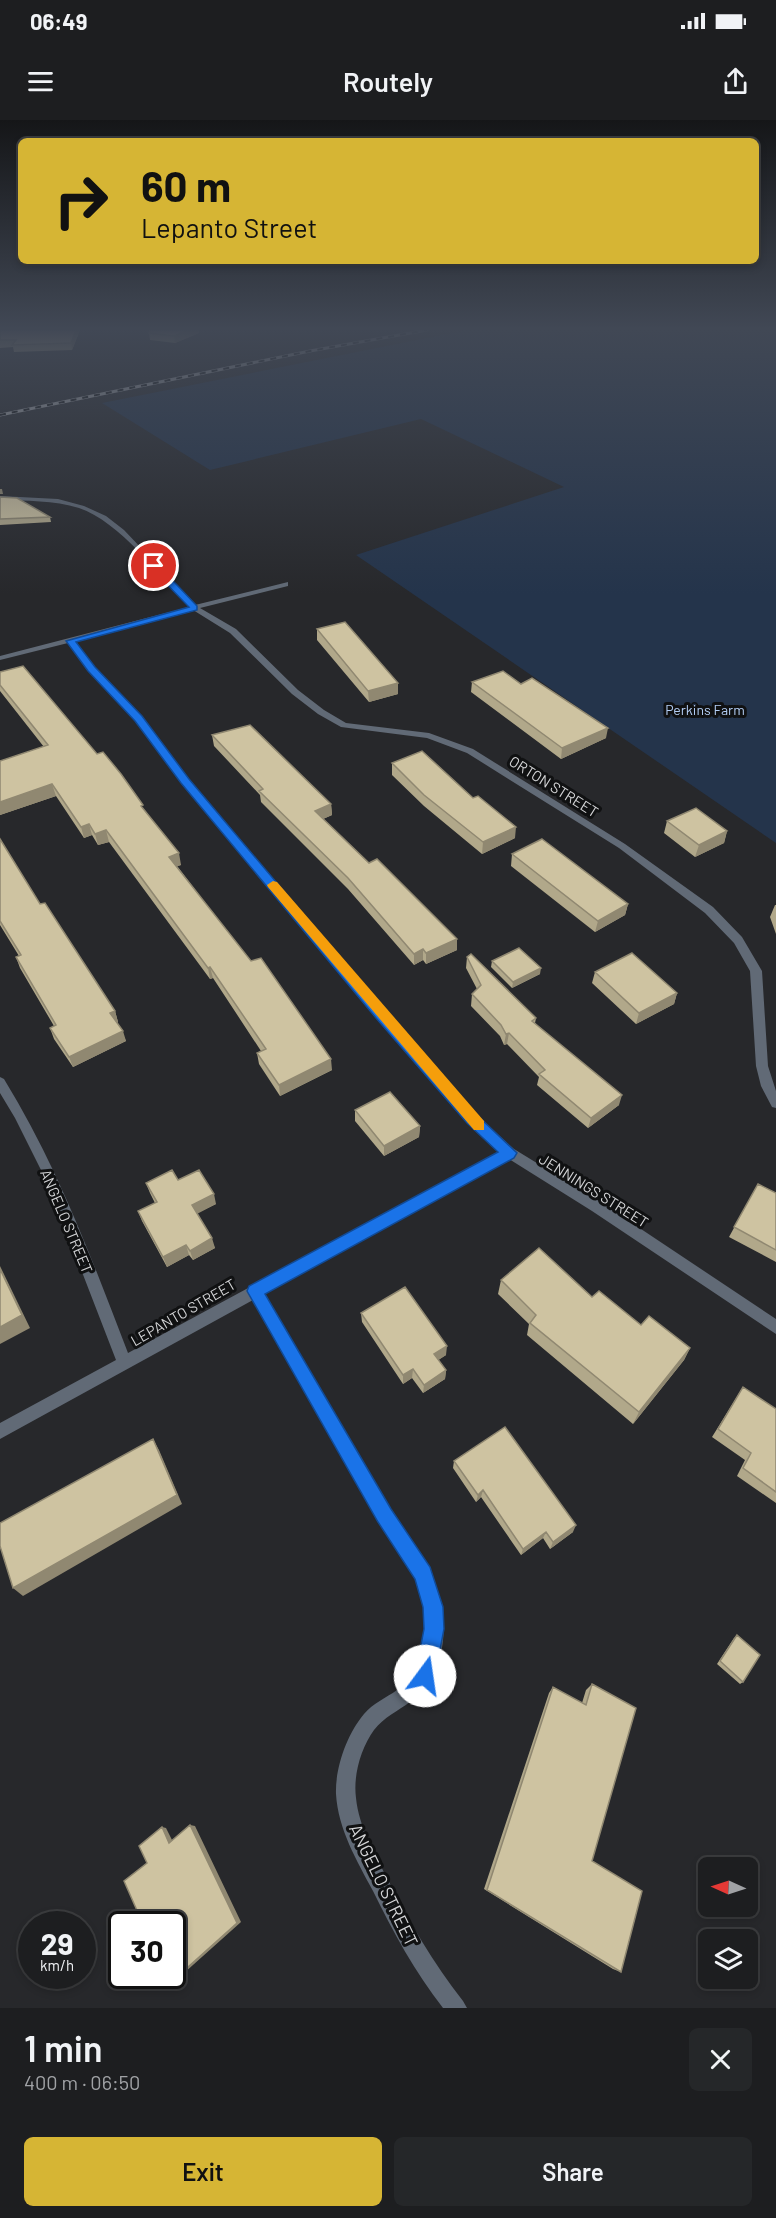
<!DOCTYPE html>
<meta charset="utf-8">
<style>
:root{--surface:#1d1e20;--page:#252729;--text:#f1f3f6;--muted:#a0a2a5;--line:#3b3c3e;--accent:#d6b534}
body{margin:0;font-family:Barlow,sans-serif;background:var(--page);color:var(--text);height:100vh;display:flex;flex-direction:column;font-size:22px;white-space:nowrap}
*{box-sizing:border-box;margin:0}
p{font-size:20px;color:var(--muted)}
.icon{flex:none;width:33px;height:33px;fill:none;stroke:currentColor;stroke-width:2;stroke-linecap:round;stroke-linejoin:round}
.map{position:relative;height:1888px;overflow:hidden}
.panel{display:flex;flex-direction:column;background:var(--surface);flex:1}
.panel>*{flex:none}
.top-card{position:absolute;left:18px;top:18px;width:741px;height:126px;border-radius:9px;box-shadow:0 3px 9px #0003,0 0 0 2px var(--line);background:#d6b534;color:#111;overflow:hidden}
.needle{width:39px;rotate:273deg}
.controls{position:absolute;left:698px;top:1737px;display:grid;gap:12px}
.controls a{display:grid;place-items:center;width:60px;height:60px;border-radius:9px;background:var(--surface);box-shadow:0 3px 9px #0003,0 0 0 2px var(--line);font-size:30px}
.speed{position:absolute;left:18px;top:1791px;display:flex;gap:12px;font-size:30px;font-weight:700;text-align:center}
.speed>*{display:grid;place-content:center;width:78px;height:78px;border-radius:50%;background:var(--surface);box-shadow:0 3px 9px #0003,0 0 0 2px var(--line);line-height:1}
.speed small{font-size:15px;font-weight:400}
.speed .limit{border:3px solid #111;border-radius:9px;background:#fff;color:#111}
.pin{position:absolute;display:grid;place-items:center;width:51px;height:51px;color:#fff;margin:-26px;border:3px solid #fff;border-radius:50%;box-shadow:0 2px 6px #0007}
.me{position:absolute;width:66px;margin:-33px;rotate:14deg;stroke-linejoin:round;filter:drop-shadow(0 0 4px #0008)}
.turn{display:flex;align-items:center;gap:21px;height:126px;padding:0 24px;font-size:27px}
.turn .icon{width:78px;height:78px;stroke-width:2.5}
.turn b{display:block;font-size:42px;line-height:51px}
.round{display:grid;place-items:center;flex:none;width:63px;height:63px;border-radius:9px;background:var(--page)}
.overview{display:flex;align-items:center;justify-content:space-between;height:102px;padding:0 24px}
h1{font-size:36px;font-weight:600;line-height:45px}
.cta{display:flex;gap:12px;margin-top:auto;padding:12px 24px}
.cta a{flex:1;height:69px;border-radius:9px;background:var(--accent);color:#111;font-size:24px;font-weight:600;line-height:69px;text-align:center}
.cta a+a{background:var(--page);color:var(--text)}
.status{display:flex;justify-content:space-between;align-items:center;height:42px;padding:0 30px;background:var(--surface);direction:ltr}
.status svg{height:16px;fill:currentColor}
header{display:flex;justify-content:space-between;align-items:center;height:78px;padding:0 24px;background:var(--surface);font-size:27px;font-weight:600}
.map>svg:first-child{display:block}
</style>
<div class="status"><b>06:49</b><svg viewBox="0 0 49 12"><path d="M0 12V9h3v3zM5 12V6h3v6zM10 12V3h3v9zM15 12V0h3v12zM26 1h20v11H26zM47 4h2v5h-2z"/></svg></div>
<header><svg class="icon" aria-label="menu" viewBox="0 0 24 24"><path d="M4 6h16M4 12h16M4 18h16"/></svg>Routely<svg class="icon" aria-label="share" viewBox="0 0 24 24"><path d="M12 15V3M7 8l5-5 5 5M5 13v7h14v-7"/></svg></header>
<div class="map">
<svg width="776" height="1888" viewBox="0 0 776 1888">
<rect width="100%" height="100%" fill="#27282b"/>
<path fill="#24344b" d="M 467,210 L 776,210 L 776,723 L 356,435 L 564,367 L 421,299 L 210,350 L 102,283 Z"/>
<g fill="none" stroke-linecap="round" stroke-linejoin="round">
<path fill="#616a76" fill-rule="evenodd" d="M 0,376 L 58,379 L 84,386 L 106,396 L 124,410 L 195,485 L 288,462 L 288,466 L 200,488 L 236,509 L 298,570 L 324,590 L 346,603 L 429,613 L 473,629 L 625,724 L 713,787 L 742,817 L 762,851 L 768,946 L 776,971 L 776,988 L 772,987 L 761,966 L 756,946 L 750,851 L 734,823 L 705,793 L 619,728 L 467,633 L 427,618 L 341,607 L 318,594 L 292,574 L 230,513 L 193,490 L 75,521 L 94,547 L 142,596 L 188,659 L 331,828 L 476,995 L 514,1029 L 602,1083 L 776,1199 L 776,1214 L 592,1091 L 509,1039 L 264,1174 C 304,1242 343,1310 383,1378 C 405,1416 439,1451 443,1498 C 446,1528 437,1564 410,1582 C 398,1591 384,1597 374,1610 C 361,1628 353,1655 356,1678 C 359,1707 374,1732 387,1758 C 409,1801 433,1843 463,1881 L 467,1888 L 443,1888 C 415,1852 393,1812 373,1771 C 357,1741 338,1709 336,1674 C 335,1648 347,1614 364,1594 C 373,1583 386,1578 397,1570 C 421,1554 428,1526 426,1498 C 423,1455 390,1422 369,1386 C 330,1318 292,1249 253,1180 L 0,1319 L 0,1303 L 116,1240 L 48,1064 L 15,998 L 0,973 L 0,957 L 4,959 C 57,1045 92,1139 128,1233 L 499,1032 L 468,1003 L 323,834 L 182,663 L 136,600 L 88,551 L 68,523 L 0,540 L 0,536 L 189,487 C 159,455 120,402 79,388 C 54,380 26,381 0,380 Z"/>
<defs>
<path id="rail" d="M 0,295 L 310,231 L 427,210"/>
</defs>
<use href="#rail" stroke="#b0b1b3" stroke-width="3"/>
<use href="#rail" stroke="#101112" stroke-width="2" stroke-dasharray="6" stroke-linecap="butt"/>
</g>
<path fill="#b1a88a" d="M 0,210 L 80,210 L 72,230 L 14,232 L 13,227 L 0,228 Z
M 149,213 L 199,213 L 175,223 L 150,220 Z
M 0,377 L 50,397 L 51,402 L 0,405 Z
M 317,509 L 398,563 L 398,574 L 369,582 L 317,520 Z
M 0,552 L 145,691 L 181,745 L 177,746 L 332,950 L 280,976 L 259,944 L 257,933 L 261,931 L 213,858 L 210,859 L 109,722 L 98,725 L 92,715 L 84,718 L 56,676 L 0,695 L 0,641 L 44,627 L 0,571 Z
M 472,562 L 521,564 L 606,618 L 561,639 L 471,572 Z
M 212,615 L 331,684 L 332,695 L 323,699 L 457,830 L 426,844 L 423,840 L 414,845 L 348,769 L 261,682 L 260,675 L 214,626 Z
M 392,643 L 515,718 L 482,734 L 424,686 L 392,655 Z
M 667,701 L 727,711 L 724,723 L 695,737 L 664,713 Z
M 0,719 L 40,784 L 115,891 L 118,902 L 117,903 L 126,921 L 73,947 L 54,919 L 50,908 L 54,906 L 20,848 L 16,837 L 19,836 L 0,805 Z
M 512,734 L 628,784 L 625,795 L 595,812 L 511,746 Z
M 775,785 L 776,785 L 776,814 L 770,797 Z
M 467,837 L 536,898 L 535,903 L 619,985 L 588,1008 L 537,965 L 539,957 L 507,924 L 504,925 L 500,916 L 471,886 L 472,874 L 477,869 L 466,848 Z
M 492,841 L 540,854 L 512,868 L 491,847 Z
M 595,852 L 677,873 L 674,884 L 636,904 L 592,863 Z
M 355,990 L 420,1006 L 419,1017 L 384,1036 L 355,1001 Z
M 178,1060 L 216,1084 L 197,1093 L 215,1128 L 193,1140 L 189,1135 L 167,1147 L 142,1101 L 138,1091 L 155,1083 L 150,1073 L 146,1063 Z
M 758,1064 L 776,1073 L 776,1142 L 729,1117 Z
M 501,1160 L 592,1177 L 641,1205 L 690,1228 L 684,1240 L 633,1304 L 527,1215 L 529,1204 L 498,1174 Z
M 361,1193 L 446,1235 L 438,1240 L 446,1250 L 445,1259 L 423,1273 L 412,1258 L 403,1264 L 362,1202 Z
M 743,1267 L 776,1289 L 776,1383 L 737,1356 L 745,1340 L 712,1317 Z
M 454,1341 L 573,1412 L 550,1429 L 543,1418 L 521,1435 L 481,1377 L 476,1382 L 453,1348 Z
M 737,1515 L 743,1562 L 740,1564 L 717,1544 L 734,1518 Z
M 592,1564 L 592,1741 L 621,1852 L 613,1849 L 484,1769 L 549,1573 L 553,1567 L 582,1583 L 586,1570 Z"/>
<path fill="#908871" d="M 76,210 L 80,210 L 72,230 L 71,223 Z
M 189,210 L 199,210 L 199,213 L 175,223 L 174,216 Z
M 0,369 L 2,369 L 3,374 L 0,374 Z
M 398,563 L 398,574 L 369,582 L 368,571 Z
M 608,608 L 606,618 L 561,639 L 562,628 Z
M 52,664 L 56,676 L 0,695 L 0,682 Z
M 331,684 L 332,695 L 316,702 L 315,691 Z
M 89,704 L 92,715 L 84,718 L 81,707 Z
M 516,707 L 515,718 L 482,734 L 483,722 Z
M 106,710 L 109,722 L 98,725 L 95,714 Z
M 727,711 L 724,723 L 695,737 L 699,725 Z
M 179,733 L 181,745 L 172,748 L 169,737 Z
M 628,784 L 625,795 L 595,812 L 598,801 Z
M 457,819 L 457,830 L 426,844 L 426,833 Z
M 423,829 L 423,840 L 414,845 L 414,834 Z
M 210,847 L 213,858 L 210,859 L 208,848 Z
M 541,848 L 540,854 L 512,868 L 513,862 Z
M 677,873 L 674,884 L 636,904 L 639,893 Z
M 115,891 L 118,902 L 114,904 L 110,893 Z
M 123,911 L 126,921 L 73,947 L 69,937 Z
M 509,913 L 507,924 L 504,925 L 506,914 Z
M 331,939 L 332,950 L 280,976 L 279,965 Z
M 622,975 L 619,985 L 588,1008 L 591,998 Z
M 420,1006 L 419,1017 L 384,1036 L 384,1026 Z
M 214,1074 L 216,1084 L 195,1095 L 192,1085 Z
M 212,1118 L 215,1128 L 193,1140 L 190,1131 Z
M 186,1125 L 189,1135 L 167,1147 L 163,1137 Z
M 0,1146 L 30,1208 L 0,1224 Z
M 447,1226 L 446,1235 L 434,1243 L 434,1234 Z
M 690,1228 L 684,1240 L 633,1304 L 639,1292 Z
M 413,1249 L 412,1258 L 403,1264 L 403,1255 Z
M 446,1250 L 445,1259 L 423,1273 L 424,1265 Z
M 153,1319 L 159,1330 L 182,1384 L 23,1476 L 13,1468 Z
M 483,1370 L 481,1377 L 476,1382 L 478,1375 Z
M 576,1405 L 573,1412 L 550,1429 L 553,1422 Z
M 546,1412 L 543,1418 L 521,1435 L 523,1429 Z
M 190,1705 L 195,1706 L 241,1802 L 174,1862 L 169,1864 Z
M 162,1707 L 166,1708 L 174,1724 L 169,1723 Z"/>
<path fill="#cec3a1" stroke="#908871" stroke-width="1.5" d="M 0,210 L 76,210 L 71,223 L 12,225 L 16,220 L 0,220 Z
M 150,210 L 189,210 L 174,216 L 149,213 Z
M 0,377 L 17,378 L 50,397 L 0,399 Z
M 345,502 L 398,563 L 368,571 L 317,509 Z
M 23,546 L 97,634 L 103,632 L 121,654 L 143,685 L 141,686 L 179,733 L 169,737 L 251,841 L 261,838 L 331,939 L 279,965 L 257,933 L 266,929 L 210,847 L 208,848 L 106,710 L 95,714 L 89,704 L 81,707 L 52,664 L 0,682 L 0,641 L 48,625 L 0,565 L 0,552 Z
M 503,551 L 521,564 L 532,558 L 608,608 L 562,628 L 472,562 Z
M 250,605 L 331,684 L 315,691 L 369,743 L 377,739 L 457,819 L 426,833 L 423,829 L 414,834 L 348,758 L 259,671 L 263,669 L 212,615 Z
M 422,631 L 473,678 L 478,676 L 516,707 L 483,722 L 424,675 L 392,643 Z
M 696,688 L 727,711 L 699,725 L 667,701 Z
M 0,719 L 40,784 L 45,783 L 115,891 L 110,893 L 123,911 L 69,937 L 50,908 L 56,905 L 16,837 L 21,835 L 0,801 Z
M 542,719 L 628,784 L 598,801 L 512,734 Z
M 519,828 L 541,848 L 513,862 L 492,841 Z
M 632,833 L 677,873 L 639,893 L 595,852 Z
M 471,834 L 536,898 L 532,901 L 622,975 L 591,998 L 539,954 L 545,950 L 509,913 L 506,914 L 501,905 L 472,874 L 481,865 L 467,837 Z
M 390,972 L 420,1006 L 384,1026 L 355,990 Z
M 172,1050 L 178,1060 L 199,1050 L 214,1074 L 192,1085 L 212,1118 L 190,1131 L 186,1125 L 163,1137 L 138,1091 L 157,1082 L 146,1063 Z
M 758,1064 L 776,1073 L 776,1130 L 734,1107 Z
M 539,1128 L 592,1177 L 599,1171 L 641,1205 L 649,1196 L 690,1228 L 639,1292 L 530,1203 L 536,1195 L 501,1160 Z
M 0,1149 L 22,1195 L 0,1207 Z
M 405,1167 L 447,1226 L 434,1234 L 446,1250 L 424,1265 L 413,1249 L 403,1255 L 361,1193 Z
M 743,1267 L 776,1289 L 776,1372 L 743,1348 L 751,1333 L 718,1309 Z
M 505,1307 L 576,1405 L 553,1422 L 546,1412 L 523,1429 L 483,1370 L 478,1375 L 454,1341 Z
M 153,1319 L 177,1375 L 13,1468 L 0,1426 L 0,1403 Z
M 737,1515 L 760,1535 L 743,1562 L 720,1541 Z
M 592,1564 L 636,1588 L 592,1741 L 642,1771 L 621,1852 L 487,1770 L 553,1567 L 586,1585 Z
M 190,1705 L 237,1803 L 169,1864 L 165,1856 L 172,1856 L 172,1804 L 143,1804 L 124,1761 L 147,1743 L 139,1726 L 162,1707 L 169,1723 Z"/>
<linearGradient id="sky" x2="0" y2="1"><stop stop-color="#151618"/><stop offset="0.44" stop-color="#414855"/><stop offset="1" stop-color="#414855" stop-opacity="0"/></linearGradient>
<rect width="776" height="474" fill="url(#sky)"/>
<path fill="#1a73e8" stroke="#114b97" stroke-width="1.5" d="M 151,444 L 157,444 L 197,486 L 197,490 L 76,522 L 95,547 L 142,596 L 189,659 L 385,891 L 477,995 L 517,1033 L 514,1038 L 265,1174 L 391,1389 L 430,1447 L 443,1487 L 444,1509 L 435,1556 L 432,1564 L 425,1567 L 418,1564 L 415,1556 L 424,1509 L 423,1487 L 415,1459 L 378,1402 L 247,1171 L 249,1166 L 498,1032 L 467,1003 L 376,898 L 181,663 L 135,601 L 88,551 L 66,521 L 189,487 L 151,448 Z"/>
<path fill="#f59e0b" d="M 273,761 L 277,762 L 484,1001 L 484,1010 L 474,1010 L 268,767 L 267,765 Z"/>
<g text-anchor="middle" dominant-baseline="central" stroke-width="6" stroke-linejoin="round" paint-order="stroke">
<g font-size="14" fill="#b4cff6" stroke="#101112">
<text x="705" y="589">Perkins Farm</text>
</g>
<g font-size="15" fill="#d3d4d6" stroke="#101112">
<text transform="translate(554 666) rotate(32)">ORTON STREET</text>
<text transform="translate(594 1070) rotate(32)">JENNINGS STREET</text>
<text transform="translate(67 1101) rotate(67)">ANGELO STREET</text>
<text transform="translate(183 1192) rotate(-30)">LEPANTO STREET</text>
</g>
<g font-size="18" fill="#d3d4d6" stroke="#101112">
<text transform="translate(384 1765) rotate(64)">ANGELO STREET</text>
</g>
</g>
</svg>
<div class="controls">
<a><svg class="needle" viewBox="-14 -14 28 28"><path d="M0-13l5 13h-10z" fill="#e53935"/><path d="M0 13l5-13h-10z" fill="#a0a2a5"/></svg></a>
<a><svg class="icon" aria-label="layers" viewBox="0 0 24 24"><path d="M12 4l9 5-9 5-9-5zM3 14l9 5 9-5"/></svg></a>
</div>
<div class="speed"><div>29<small>km/h</small></div><div class="limit">30</div></div>
<div class="pin" style="left:154px;top:446px;background:#d93025"><svg class="icon" aria-label="arrive" viewBox="0 0 24 24"><path d="M6 21V4h12l-3 4 3 4H6"/></svg></div>
<svg class="me" style="left:425px;top:1556px" viewBox="-20 -20 40 40"><circle r="19" fill="#fff"/><path d="M0-13L10 11 0 6-10 11z" fill="#1a73e8"/></svg>
<div class="top-card">
<div class="turn"><svg class="icon" aria-label="right" viewBox="0 0 24 24"><path d="M7 20v-9h11M14 6l5 5-5 5"/></svg><div><b>60 m</b>Lepanto Street</div></div>
</div>
</div>
<section class="panel">
<div class="overview"><div><h1>1 min</h1><p>400 m · 06:50</p></div><a class="round"><svg class="icon" aria-label="close" viewBox="0 0 24 24"><path d="M6 6l12 12M18 6L6 18"/></svg></a></div>
<div class="cta"><a>Exit</a><a>Share</a></div>
</section>
